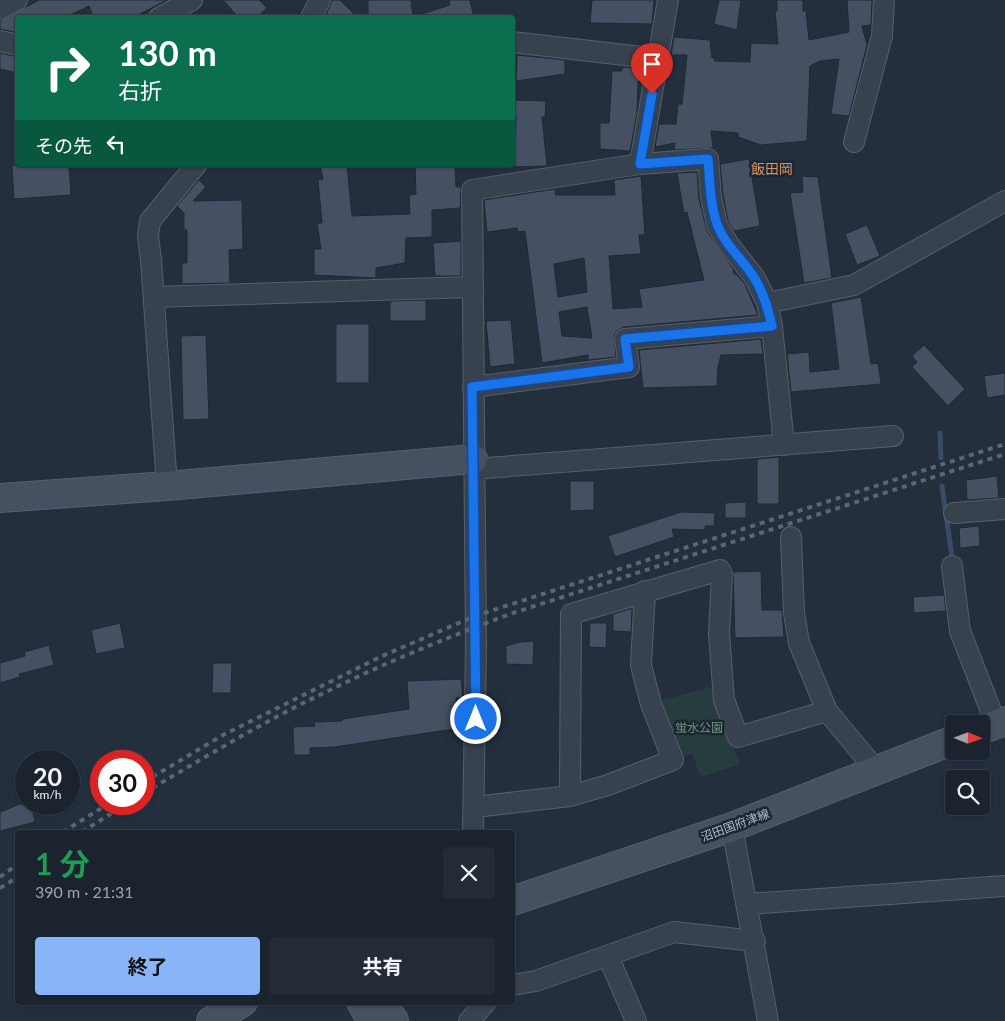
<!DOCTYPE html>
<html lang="ja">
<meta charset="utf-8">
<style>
:root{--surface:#1b232e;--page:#242b36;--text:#f1f3f6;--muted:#a0a4aa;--line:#39404a;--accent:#8ab4f8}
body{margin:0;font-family:Lato,"Noto Sans JP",sans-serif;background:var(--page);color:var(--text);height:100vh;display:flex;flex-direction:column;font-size:19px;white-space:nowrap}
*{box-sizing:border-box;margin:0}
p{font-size:16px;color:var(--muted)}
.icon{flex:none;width:28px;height:28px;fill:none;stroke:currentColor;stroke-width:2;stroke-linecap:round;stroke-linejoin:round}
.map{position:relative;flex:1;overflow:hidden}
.details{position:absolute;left:15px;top:830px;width:500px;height:175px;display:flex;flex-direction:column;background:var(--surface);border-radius:5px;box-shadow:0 1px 4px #0004,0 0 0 1px var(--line)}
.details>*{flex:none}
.hud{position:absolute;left:15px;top:15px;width:500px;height:152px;border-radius:5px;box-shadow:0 1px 4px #0004,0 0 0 1px var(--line);background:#0b6e4f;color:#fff;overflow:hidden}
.needle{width:32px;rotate:91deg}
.tools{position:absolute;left:945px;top:715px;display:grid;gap:10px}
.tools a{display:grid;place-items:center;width:45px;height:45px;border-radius:5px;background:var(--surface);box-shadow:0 1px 4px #0004,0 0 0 1px var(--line);font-size:25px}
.speed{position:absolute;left:15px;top:750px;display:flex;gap:10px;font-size:25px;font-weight:700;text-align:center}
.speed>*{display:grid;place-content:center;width:65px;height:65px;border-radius:50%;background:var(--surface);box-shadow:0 1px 4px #0004,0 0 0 1px var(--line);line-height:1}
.speed small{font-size:12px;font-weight:400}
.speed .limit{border:8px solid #d22;background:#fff;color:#111}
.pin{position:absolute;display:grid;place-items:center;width:42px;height:42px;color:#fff;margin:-51px -21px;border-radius:50% 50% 50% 0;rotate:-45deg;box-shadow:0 0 5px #0007}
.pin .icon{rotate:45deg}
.me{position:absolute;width:55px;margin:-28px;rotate:0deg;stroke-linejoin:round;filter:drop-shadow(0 0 4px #0008)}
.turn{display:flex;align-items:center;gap:18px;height:105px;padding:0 20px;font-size:22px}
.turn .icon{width:65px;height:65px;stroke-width:2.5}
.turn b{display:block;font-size:35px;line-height:42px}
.then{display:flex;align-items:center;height:48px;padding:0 20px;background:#0003;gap:10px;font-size:19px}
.round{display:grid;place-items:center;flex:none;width:52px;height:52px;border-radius:5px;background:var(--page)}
.summary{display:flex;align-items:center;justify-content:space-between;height:85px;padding:0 20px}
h1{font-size:30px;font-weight:700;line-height:38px;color:#1e9e55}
.button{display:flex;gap:10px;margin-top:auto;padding:10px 20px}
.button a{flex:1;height:58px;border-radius:5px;background:var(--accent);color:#111;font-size:20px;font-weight:700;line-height:58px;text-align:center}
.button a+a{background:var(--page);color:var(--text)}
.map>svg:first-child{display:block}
</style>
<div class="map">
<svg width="1005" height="1021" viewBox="0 0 1005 1021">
<rect width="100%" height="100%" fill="#242f3e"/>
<path fill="#263c3f" d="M 712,687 L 740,764 L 701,777 L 692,754 L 681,757 L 662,700 Z"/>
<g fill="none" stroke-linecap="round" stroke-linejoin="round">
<path stroke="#394c67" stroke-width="5" d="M 940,433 L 941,458
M 942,486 L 952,557"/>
</g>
<path fill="#455162" stroke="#1f2835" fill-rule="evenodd" d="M 39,0 L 167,0 L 132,18 L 94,18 L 89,6 L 64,18 L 18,18 L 18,33 L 0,29 L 0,21 Z
M 223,0 L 259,0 L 267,8 L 256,18 L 239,18 Z
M 332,0 L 340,0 L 358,18 L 325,18 Z
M 368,0 L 411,0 L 413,17 L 368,18 Z
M 449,0 L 470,0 L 474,18 L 420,18 L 419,15 L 450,5 Z
M 592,0 L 654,0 L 652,24 L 590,23 Z
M 719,0 L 741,0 L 737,30 L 714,24 Z
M 777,0 L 803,0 L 803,11 L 806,11 L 809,40 L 849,32 L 847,0 L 872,0 L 871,25 L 862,26 L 867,45 L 849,116 L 831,114 L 839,59 L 820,61 L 810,66 L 807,141 L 761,145 L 738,137 L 738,133 L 711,131 L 713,148 L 674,150 L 675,143 L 655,147 L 659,124 L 676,124 L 678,104 L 682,104 L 687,55 L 671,55 L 674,37 L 710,40 L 712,58 L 715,58 L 714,61 L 750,62 L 751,43 L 778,44 L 775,11 L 777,11 Z
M 0,53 L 18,57 L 18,73 L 0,69 Z
M 517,55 L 565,60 L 565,74 L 516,81 Z
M 622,67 L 644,69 L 642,81 L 638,81 L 637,113 L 630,151 L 600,149 L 600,123 L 609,123 L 612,71 L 622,71 Z
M 512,100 L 546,101 L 545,117 L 542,117 L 547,166 L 515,167 L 516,117 L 512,117 Z
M 749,159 L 760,226 L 734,231 L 728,221 L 723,195 L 720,164 Z
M 12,165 L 69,165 L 71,195 L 14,199 Z
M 320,165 L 347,165 L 352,216 L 410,214 L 409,195 L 416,194 L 415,165 L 455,165 L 456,187 L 461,187 L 460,208 L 432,210 L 432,237 L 406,238 L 405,263 L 376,268 L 376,278 L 314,275 L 314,249 L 321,249 L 317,223 L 322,223 L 318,180 L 323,179 Z
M 697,172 L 699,199 L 707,231 L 733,269 L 734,274 L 736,274 L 745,284 L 758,315 L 624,327 L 618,330 L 614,335 L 616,357 L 588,360 L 588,355 L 542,363 L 525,231 L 518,232 L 517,228 L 487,232 L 484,200 L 555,189 L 556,195 L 615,195 L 614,180 L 641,176 L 645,235 L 639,235 L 641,254 L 609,256 L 613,309 L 642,307 L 639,289 L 704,280 L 687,212 L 684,213 L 677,173 ZM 584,258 L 587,292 L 558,297 L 554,264 ZM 587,307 L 592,338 L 562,336 L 559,312 Z
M 802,176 L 818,177 L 832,278 L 804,283 L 790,193 L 803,192 Z
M 199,180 L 206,187 L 193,201 L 242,200 L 243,249 L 229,250 L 230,283 L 182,284 L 182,263 L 187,263 L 187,230 L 184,230 L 184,213 L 177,206 Z
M 867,225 L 880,256 L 857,265 L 845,234 Z
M 461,241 L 461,276 L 435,276 L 433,243 Z
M 861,297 L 871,364 L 878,363 L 881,384 L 791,392 L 787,354 L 809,352 L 810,372 L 839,369 L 831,303 Z
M 426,300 L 426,321 L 390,321 L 390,301 Z
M 511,320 L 515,364 L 490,367 L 486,321 Z
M 336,324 L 369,324 L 369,383 L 336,383 Z
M 206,335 L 209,419 L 183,420 L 181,336 Z
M 761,339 L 763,354 L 721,355 L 718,367 L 717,386 L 643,388 L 639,350 Z
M 924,345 L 965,389 L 948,406 L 912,367 L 917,362 L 912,356 Z
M 1005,373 L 1005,395 L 987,398 L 984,376 Z
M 779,457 L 779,504 L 757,504 L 757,459 Z
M 997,476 L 999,498 L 967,500 L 966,480 Z
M 570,481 L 594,481 L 594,510 L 570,511 Z
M 746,502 L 746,518 L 725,518 L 725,503 Z
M 681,512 L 715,513 L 714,526 L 705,526 L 705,530 L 672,529 L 674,537 L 615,557 L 608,536 Z
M 979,526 L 980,546 L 960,548 L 959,528 Z
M 761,571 L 762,610 L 782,610 L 784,637 L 735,638 L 733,572 Z
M 944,595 L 946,611 L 914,613 L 913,597 Z
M 629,609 L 632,609 L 631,632 L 613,631 L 613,614 Z
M 120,623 L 125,648 L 96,654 L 91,630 Z
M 590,623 L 607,623 L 606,648 L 589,647 Z
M 534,641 L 533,665 L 506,664 L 506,646 L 520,642 Z
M 49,645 L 54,665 L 19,674 L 20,677 L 0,683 L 0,663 L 25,656 L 24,652 Z
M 213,663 L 232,663 L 231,693 L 212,693 Z
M 461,679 L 463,698 L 456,698 L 460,728 L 335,747 L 310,748 L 310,755 L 294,755 L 293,727 L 315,726 L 314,722 L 342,721 L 342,719 L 409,709 L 407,681 Z
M 20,804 L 31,804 L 35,822 L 0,831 L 0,812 Z"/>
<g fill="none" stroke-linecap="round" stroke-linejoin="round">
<defs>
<path id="street" d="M 0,9 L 17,0
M 159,18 L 192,0
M 311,18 L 320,0
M 0,41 L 18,45
M 512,42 L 659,59
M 854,142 L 882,36 L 884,0
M 640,164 L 708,159 L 711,197 L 717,225 L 729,245 L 755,278 L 767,303 L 772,326 L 784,445
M 154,297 L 473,287
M 767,303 L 854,285 L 1005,201
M 473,387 L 629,367 L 625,339 L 772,326
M 474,469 L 893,436
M 167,486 L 151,260 L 148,236 L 150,221 L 196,165
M 954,513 L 1005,509
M 791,537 L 794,613 L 799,643 L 827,711 L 876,770
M 952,566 L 960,631 L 996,724
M 570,796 L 571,614 L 720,570 L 722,575 L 719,633 L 724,700 L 738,737 L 827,711
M 475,807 L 570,796 L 608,785 L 673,760 L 651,704 L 641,665 L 645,591
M 732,827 L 768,1021
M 473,832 L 476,646 L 472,190 L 640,164 L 668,0
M 748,904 L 1005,886
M 608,956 L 636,1021
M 512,985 L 536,981 L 674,932 L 755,941
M 469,1021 L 486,1002"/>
<path id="secondary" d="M 0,498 L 167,486 L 473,459
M 981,730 L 1005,721
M 512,901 L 732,827 L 954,740
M 361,1002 L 372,1021
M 382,1002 L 394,1021
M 211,1021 L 243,1002"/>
</defs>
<use href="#street" stroke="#565f6c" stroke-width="22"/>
<use href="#secondary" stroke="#565f6c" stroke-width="30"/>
<use href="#street" stroke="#38414e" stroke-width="20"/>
<use href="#secondary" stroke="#465061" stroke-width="28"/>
<path stroke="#5a6575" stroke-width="4" stroke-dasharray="5 5" stroke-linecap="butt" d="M 144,782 L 223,735 L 380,657 L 475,616 L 1005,444
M 144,793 C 205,757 266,720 330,690 C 389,661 451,636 513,613 L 1005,454
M 63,832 L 108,804
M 82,832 L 126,804
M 0,877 L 18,864
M 0,888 L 18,877"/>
</g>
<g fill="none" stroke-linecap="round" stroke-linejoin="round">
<defs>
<path id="route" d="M 476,719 L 472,387 L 629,367 L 625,339 L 772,326 C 768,309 764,294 755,279 C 744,260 725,246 717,224 C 710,204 710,181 708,159 L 640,164 L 652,94"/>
</defs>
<use href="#route" stroke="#114b97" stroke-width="12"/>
<use href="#route" stroke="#1a73e8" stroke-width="9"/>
</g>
<g text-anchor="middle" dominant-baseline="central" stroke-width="5" stroke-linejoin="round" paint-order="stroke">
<g font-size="12" fill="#6b9a76" stroke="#1d2633">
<text x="699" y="727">蛍水公園</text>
</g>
<g font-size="12" fill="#b4bcc9" stroke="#1d2633">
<text transform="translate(735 825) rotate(-20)">沼田国府津線</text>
</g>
<g font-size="14" fill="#d59563" stroke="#1d2633">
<text x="772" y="168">飯田岡</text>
</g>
</g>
</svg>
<div class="tools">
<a><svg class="needle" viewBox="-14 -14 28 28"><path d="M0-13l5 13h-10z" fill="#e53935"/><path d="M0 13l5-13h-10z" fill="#a0a4aa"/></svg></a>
<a><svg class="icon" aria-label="search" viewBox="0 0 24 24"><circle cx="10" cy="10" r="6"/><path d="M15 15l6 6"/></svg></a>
</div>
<div class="speed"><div>20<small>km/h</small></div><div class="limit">30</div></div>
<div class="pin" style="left:652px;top:94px;background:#d93025"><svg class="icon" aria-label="arrive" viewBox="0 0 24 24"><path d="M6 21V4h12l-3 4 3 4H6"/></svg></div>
<svg class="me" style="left:476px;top:719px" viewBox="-20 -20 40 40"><circle r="17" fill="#1a73e8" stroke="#fff" stroke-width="3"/><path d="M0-11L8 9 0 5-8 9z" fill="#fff"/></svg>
<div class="hud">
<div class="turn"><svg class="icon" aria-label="right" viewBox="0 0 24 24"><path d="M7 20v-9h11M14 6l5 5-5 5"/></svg><div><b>130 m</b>右折</div></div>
<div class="then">その先<svg class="icon" aria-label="left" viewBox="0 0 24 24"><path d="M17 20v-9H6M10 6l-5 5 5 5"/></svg></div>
</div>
<section class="details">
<div class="summary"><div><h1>1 分</h1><p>390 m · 21:31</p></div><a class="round"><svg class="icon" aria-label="close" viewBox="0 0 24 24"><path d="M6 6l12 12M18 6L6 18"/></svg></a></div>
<div class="button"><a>終了</a><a>共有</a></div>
</section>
</div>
